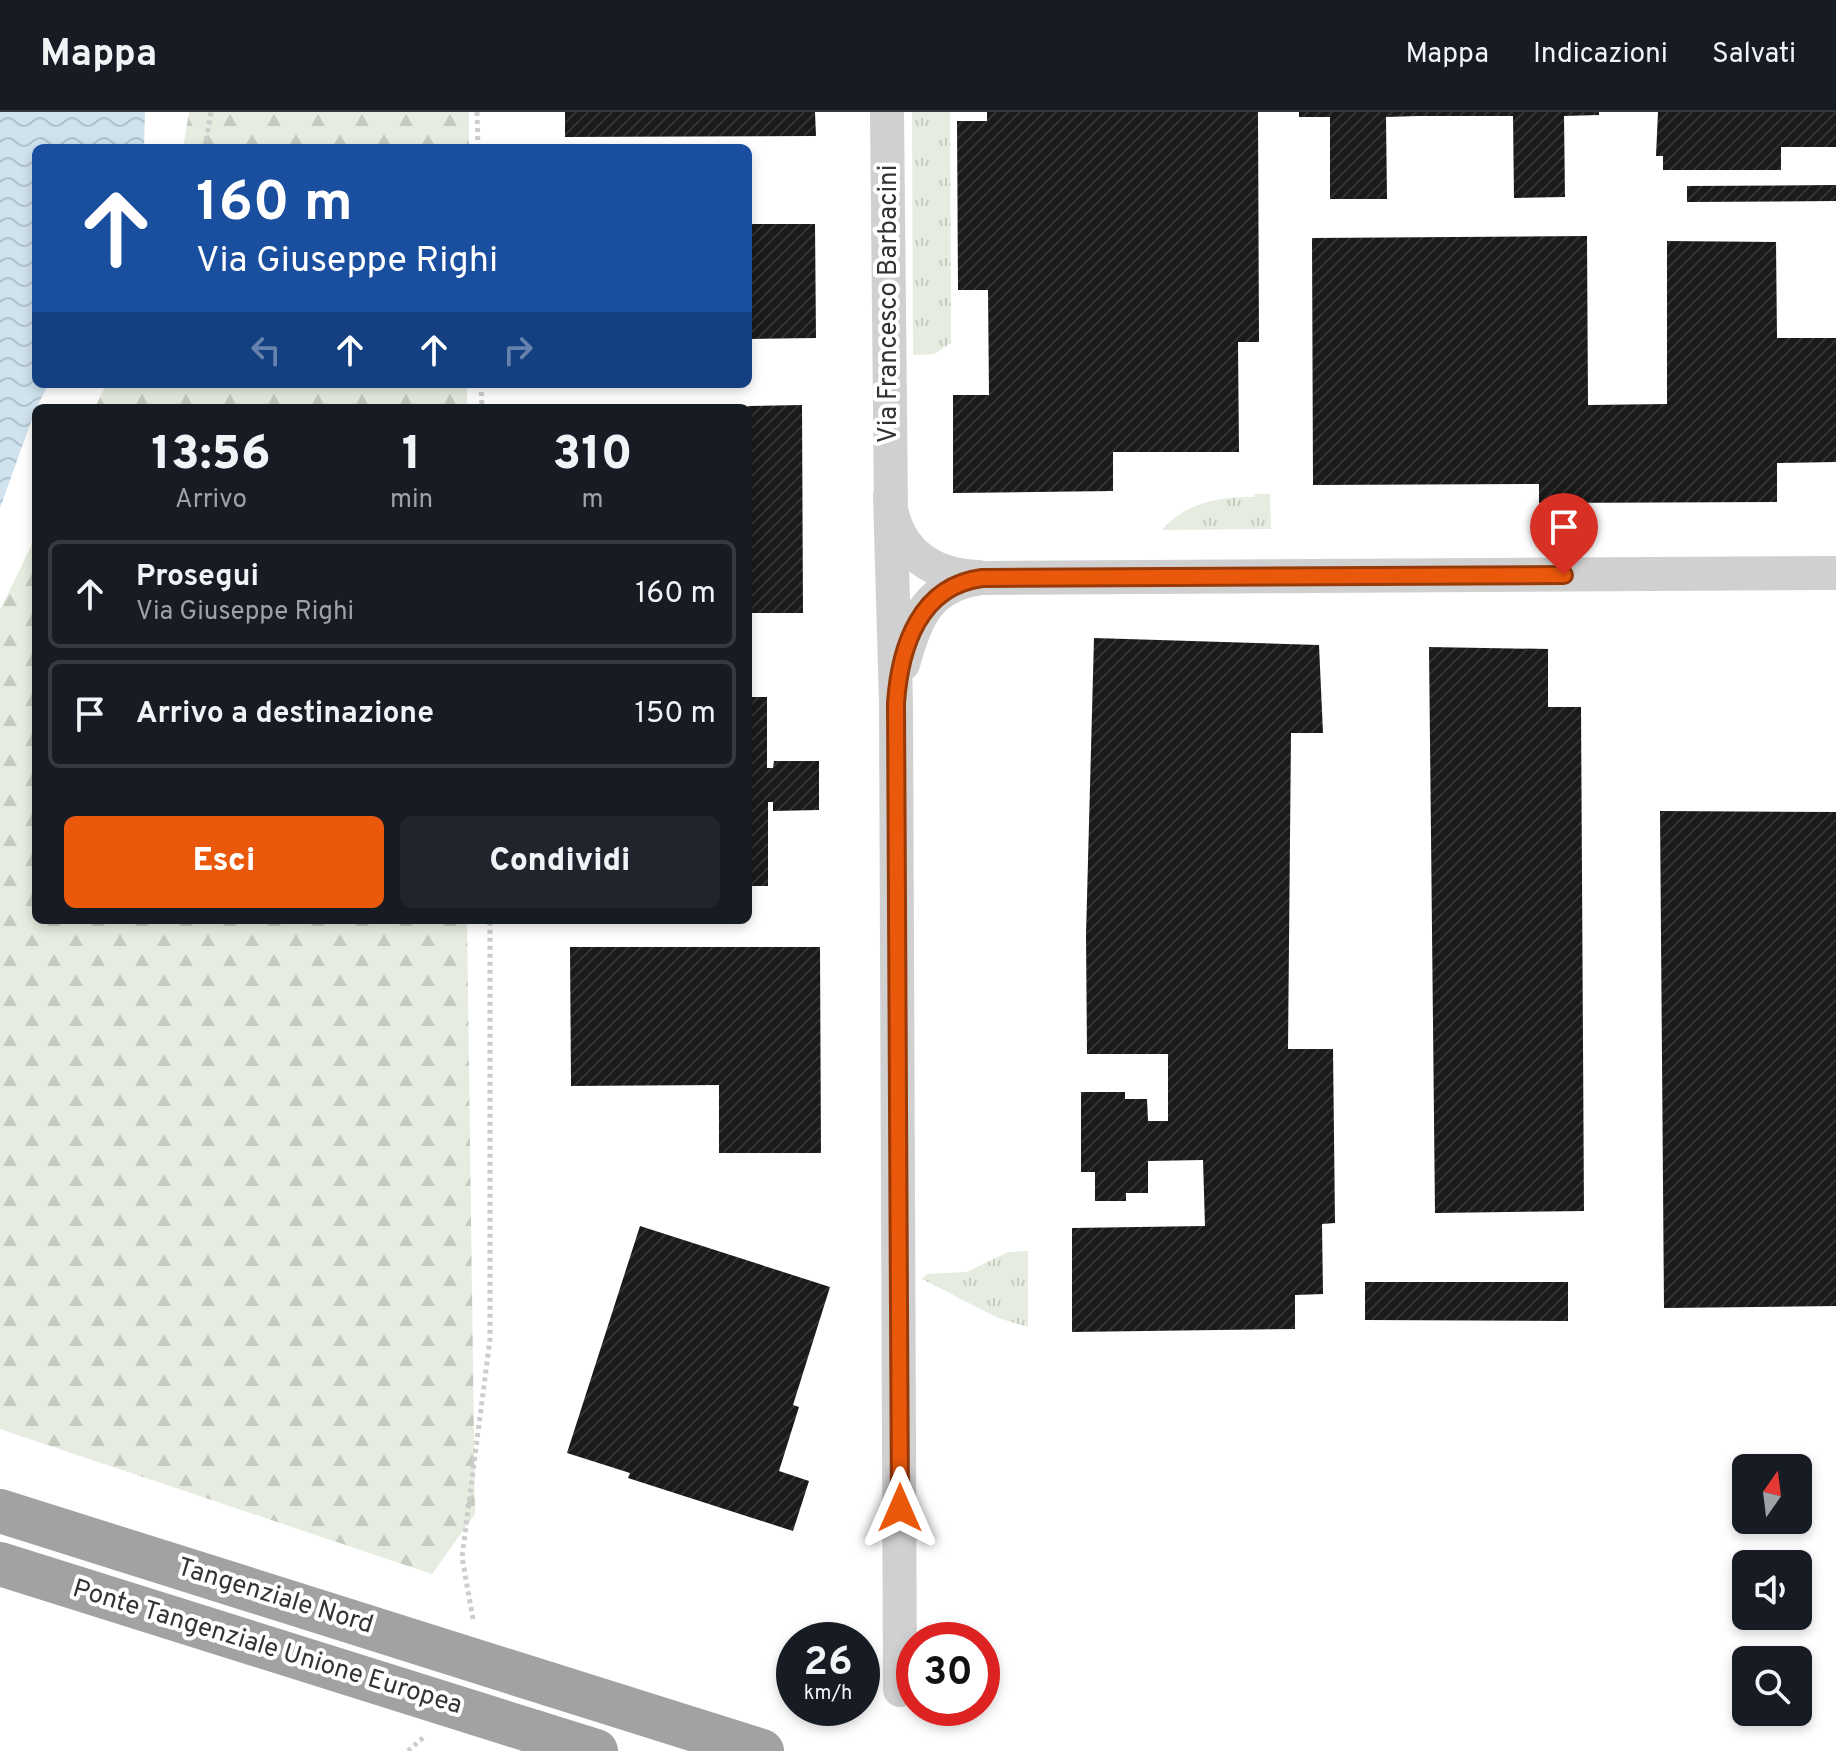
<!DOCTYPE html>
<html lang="it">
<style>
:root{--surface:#171b24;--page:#20242c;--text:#f1f3f6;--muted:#9ea1a6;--line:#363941;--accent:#ea580c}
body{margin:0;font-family:Overpass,sans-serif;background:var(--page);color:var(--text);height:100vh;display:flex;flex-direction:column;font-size:30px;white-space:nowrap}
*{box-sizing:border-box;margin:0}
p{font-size:26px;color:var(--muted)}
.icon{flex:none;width:44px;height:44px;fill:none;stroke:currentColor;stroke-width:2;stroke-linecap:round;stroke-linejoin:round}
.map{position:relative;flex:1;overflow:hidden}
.side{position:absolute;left:32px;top:292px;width:720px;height:520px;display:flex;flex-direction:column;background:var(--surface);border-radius:12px;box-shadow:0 4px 12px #0003}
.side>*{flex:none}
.banner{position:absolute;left:32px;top:32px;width:720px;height:244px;border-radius:12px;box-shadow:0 4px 12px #0003;background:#1a4fa0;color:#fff;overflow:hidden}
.needle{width:52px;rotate:14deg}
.tools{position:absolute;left:1732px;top:1342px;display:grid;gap:16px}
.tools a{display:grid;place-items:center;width:80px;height:80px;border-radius:12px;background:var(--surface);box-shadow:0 4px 12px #0003;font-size:40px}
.speed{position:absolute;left:776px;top:1510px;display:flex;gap:16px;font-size:40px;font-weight:700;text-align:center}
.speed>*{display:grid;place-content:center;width:104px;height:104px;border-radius:50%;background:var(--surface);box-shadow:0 4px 12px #0003;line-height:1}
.speed small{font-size:20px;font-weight:400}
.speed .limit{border:12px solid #d22;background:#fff;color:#111}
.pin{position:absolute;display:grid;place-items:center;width:68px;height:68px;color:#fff;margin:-82px -34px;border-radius:50% 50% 50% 0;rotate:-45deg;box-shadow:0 0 8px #0007}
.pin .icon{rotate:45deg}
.me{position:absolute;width:88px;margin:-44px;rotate:0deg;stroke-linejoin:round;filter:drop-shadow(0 0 6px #0008)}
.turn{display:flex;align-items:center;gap:28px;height:168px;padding:0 32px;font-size:36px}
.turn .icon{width:104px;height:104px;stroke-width:2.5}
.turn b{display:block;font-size:56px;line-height:68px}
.lanes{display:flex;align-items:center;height:76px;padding:0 32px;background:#0003;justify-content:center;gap:40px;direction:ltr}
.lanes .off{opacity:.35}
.eta{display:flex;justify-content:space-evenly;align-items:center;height:136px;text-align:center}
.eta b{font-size:48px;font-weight:800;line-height:56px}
.cta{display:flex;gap:16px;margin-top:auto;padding:16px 32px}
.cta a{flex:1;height:92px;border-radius:12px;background:var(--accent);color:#fff;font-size:32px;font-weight:800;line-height:92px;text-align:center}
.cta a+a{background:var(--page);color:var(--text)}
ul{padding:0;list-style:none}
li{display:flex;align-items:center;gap:24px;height:108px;margin:0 16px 12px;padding:0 16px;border:4px solid var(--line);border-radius:12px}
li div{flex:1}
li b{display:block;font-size:30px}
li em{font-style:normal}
header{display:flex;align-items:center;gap:48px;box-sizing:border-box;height:112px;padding:0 40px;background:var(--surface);border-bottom:2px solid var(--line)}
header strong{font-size:38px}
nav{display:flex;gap:44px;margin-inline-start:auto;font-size:28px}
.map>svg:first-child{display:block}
</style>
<header>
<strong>Mappa</strong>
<nav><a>Mappa</a><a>Indicazioni</a><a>Salvati</a></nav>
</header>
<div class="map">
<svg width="1836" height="1639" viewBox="0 0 1836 1639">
<defs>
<pattern id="grass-tufts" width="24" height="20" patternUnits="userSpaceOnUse" patternTransform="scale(2)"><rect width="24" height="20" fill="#e6ecdf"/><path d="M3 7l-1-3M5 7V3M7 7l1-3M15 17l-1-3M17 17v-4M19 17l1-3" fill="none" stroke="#c6cbc0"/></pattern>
<pattern id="forest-firs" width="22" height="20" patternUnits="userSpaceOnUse" patternTransform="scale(2)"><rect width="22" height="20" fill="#e6ecdf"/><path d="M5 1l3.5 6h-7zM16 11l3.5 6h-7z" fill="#c6cbc0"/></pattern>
<pattern id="water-waves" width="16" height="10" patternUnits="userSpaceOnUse" patternTransform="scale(2)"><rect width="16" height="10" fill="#cfe2ee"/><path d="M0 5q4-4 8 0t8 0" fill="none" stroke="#b2c2cd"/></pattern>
<pattern id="building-hatch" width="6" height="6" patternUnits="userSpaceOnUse" patternTransform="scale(2)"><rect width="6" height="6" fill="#1a1a1a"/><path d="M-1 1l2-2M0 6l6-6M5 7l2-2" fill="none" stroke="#333"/></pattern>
</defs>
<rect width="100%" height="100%" fill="#fff"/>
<path fill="url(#grass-tufts)" d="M 912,0 L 950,0 L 951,231 L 934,242 L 913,243 Z
M 1255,382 L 1270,382 L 1271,417 L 1162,418 C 1187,390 1218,385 1254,385 Z
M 1028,1139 L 1028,1215 L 998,1206 L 922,1167 L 927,1162 L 967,1160 L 1008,1140 Z"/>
<path fill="url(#forest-firs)" d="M 189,0 L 469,0 L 469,36 L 183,36 Z
M 106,272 L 467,272 L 467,296 L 95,296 Z
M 36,424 L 36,808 L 467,808 L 475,1402 L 432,1462 L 0,1317 L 0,498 Z"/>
<path fill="url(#water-waves)" d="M 0,0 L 145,0 L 144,36 L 36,36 L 36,272 L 49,272 L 36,296 L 0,396 Z"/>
<path fill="url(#building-hatch)" d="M 565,0 L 815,0 L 816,24 L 565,25 Z
M 987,0 L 1258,0 L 1259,230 L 1238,230 L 1239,340 L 1113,340 L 1113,379 L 953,381 L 953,283 L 989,283 L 988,178 L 958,178 L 957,9 L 987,9 Z
M 1299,0 L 1599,0 L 1599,3 L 1564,4 L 1565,85 L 1514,86 L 1513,4 L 1418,4 L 1386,5 L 1387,87 L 1330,87 L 1330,5 L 1299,5 Z
M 1658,0 L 1836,0 L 1836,35 L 1781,35 L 1781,58 L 1663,58 L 1663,44 L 1656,44 Z
M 1836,73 L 1836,89 L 1687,90 L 1687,74 Z
M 748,112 L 815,112 L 816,226 L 748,227 Z
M 1587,124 L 1588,293 L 1667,292 L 1667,129 L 1776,130 L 1777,226 L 1836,226 L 1836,350 L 1777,351 L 1777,390 L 1539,391 L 1539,372 L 1313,373 L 1312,126 Z
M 802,293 L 803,501 L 748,501 L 748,294 Z
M 1094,526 L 1319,533 L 1323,621 L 1291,621 L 1288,937 L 1333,937 L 1335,1111 L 1322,1112 L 1323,1182 L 1295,1183 L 1295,1217 L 1072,1220 L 1072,1116 L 1205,1114 L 1203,1048 L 1148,1049 L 1148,1081 L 1126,1081 L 1126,1089 L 1095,1089 L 1095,1060 L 1081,1060 L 1081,980 L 1125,980 L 1125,987 L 1147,987 L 1148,1009 L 1168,1009 L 1168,942 L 1087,942 L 1086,823 Z
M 1429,535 L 1548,537 L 1548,595 L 1581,595 L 1584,1099 L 1435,1101 Z
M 748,585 L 767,585 L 767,656 L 773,656 L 774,649 L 819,649 L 819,698 L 773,699 L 773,690 L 768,690 L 768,774 L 748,774 Z
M 1660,699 L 1836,700 L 1836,1194 L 1664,1196 Z
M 570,835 L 820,835 L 821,1041 L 719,1041 L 719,973 L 571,974 Z
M 640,1114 L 830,1175 L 793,1293 L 799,1295 L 779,1359 L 809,1369 L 793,1419 L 628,1366 L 630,1361 L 567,1341 Z
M 1365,1170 L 1568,1170 L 1568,1209 L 1365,1208 Z"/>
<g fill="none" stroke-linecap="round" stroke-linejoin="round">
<path stroke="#cdcdcd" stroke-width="5" stroke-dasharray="4 4" stroke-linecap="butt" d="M 477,0 L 478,36
M 205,36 L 211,0
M 481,272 L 482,296
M 473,1507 L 462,1445 L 490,1227 L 490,808
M 408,1639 L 425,1624"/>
<path stroke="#d0d0d0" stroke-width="34" d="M 887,0 L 891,397 C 900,442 934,464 979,465
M 890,383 L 896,591 L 900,1578
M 903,552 C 916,504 929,473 982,466 L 1836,461"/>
<path stroke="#a2a2a2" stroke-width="44" d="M 549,1572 L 762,1639
M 535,1620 L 596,1639"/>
<path stroke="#a2a2a2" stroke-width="44" d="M 0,1399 L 549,1572
M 0,1452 L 535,1620"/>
</g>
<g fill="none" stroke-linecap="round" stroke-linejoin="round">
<defs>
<path id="route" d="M 900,1396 L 896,591 C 900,534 920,474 982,466 L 1564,463"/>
</defs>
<use href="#route" stroke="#983908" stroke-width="20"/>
<use href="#route" stroke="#ea580c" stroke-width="14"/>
</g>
<g text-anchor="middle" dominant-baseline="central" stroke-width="8" stroke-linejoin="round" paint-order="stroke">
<g font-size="26" fill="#333" stroke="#fff">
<text transform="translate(889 192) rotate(-90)">Via Francesco Barbacini</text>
<text transform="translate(275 1485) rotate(17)">Tangenziale Nord</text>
<text transform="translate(267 1536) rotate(17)">Ponte Tangenziale Unione Europea</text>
</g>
</g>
</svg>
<div class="tools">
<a><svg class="needle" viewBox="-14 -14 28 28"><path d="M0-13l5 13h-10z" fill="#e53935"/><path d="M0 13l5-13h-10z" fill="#9ea1a6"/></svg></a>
<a><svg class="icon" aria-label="sound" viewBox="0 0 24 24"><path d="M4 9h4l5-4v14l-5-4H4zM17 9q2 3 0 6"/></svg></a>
<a><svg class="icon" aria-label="search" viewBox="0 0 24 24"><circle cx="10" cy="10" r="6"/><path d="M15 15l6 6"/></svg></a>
</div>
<div class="speed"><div>26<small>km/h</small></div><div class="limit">30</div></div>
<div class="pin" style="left:1564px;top:463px;background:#d93025"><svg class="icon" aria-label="arrive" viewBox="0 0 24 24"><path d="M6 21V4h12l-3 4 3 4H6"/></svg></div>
<svg class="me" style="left:900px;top:1396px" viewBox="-20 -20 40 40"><path d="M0-17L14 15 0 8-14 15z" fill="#ea580c" stroke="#fff" stroke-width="4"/></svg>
<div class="banner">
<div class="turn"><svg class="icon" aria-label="ahead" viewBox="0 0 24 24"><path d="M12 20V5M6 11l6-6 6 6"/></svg><div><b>160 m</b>Via Giuseppe Righi</div></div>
<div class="lanes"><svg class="icon off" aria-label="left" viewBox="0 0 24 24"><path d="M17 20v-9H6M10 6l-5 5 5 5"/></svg><svg class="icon" aria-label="ahead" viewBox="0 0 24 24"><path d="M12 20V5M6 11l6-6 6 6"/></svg><svg class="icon" aria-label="ahead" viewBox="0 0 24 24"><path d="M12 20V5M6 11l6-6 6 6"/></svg><svg class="icon off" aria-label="right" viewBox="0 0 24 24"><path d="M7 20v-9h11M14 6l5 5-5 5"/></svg></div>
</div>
<section class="side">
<div class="eta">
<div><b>13:56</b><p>Arrivo</p></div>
<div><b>1</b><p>min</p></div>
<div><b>310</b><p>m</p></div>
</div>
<ul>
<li><svg class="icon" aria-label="ahead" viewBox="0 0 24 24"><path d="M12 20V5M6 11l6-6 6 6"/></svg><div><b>Prosegui</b><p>Via Giuseppe Righi</p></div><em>160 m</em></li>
<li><svg class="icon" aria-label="arrive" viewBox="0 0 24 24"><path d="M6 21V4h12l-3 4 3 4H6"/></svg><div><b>Arrivo a destinazione</b></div><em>150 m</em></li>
</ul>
<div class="cta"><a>Esci</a><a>Condividi</a></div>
</section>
</div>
